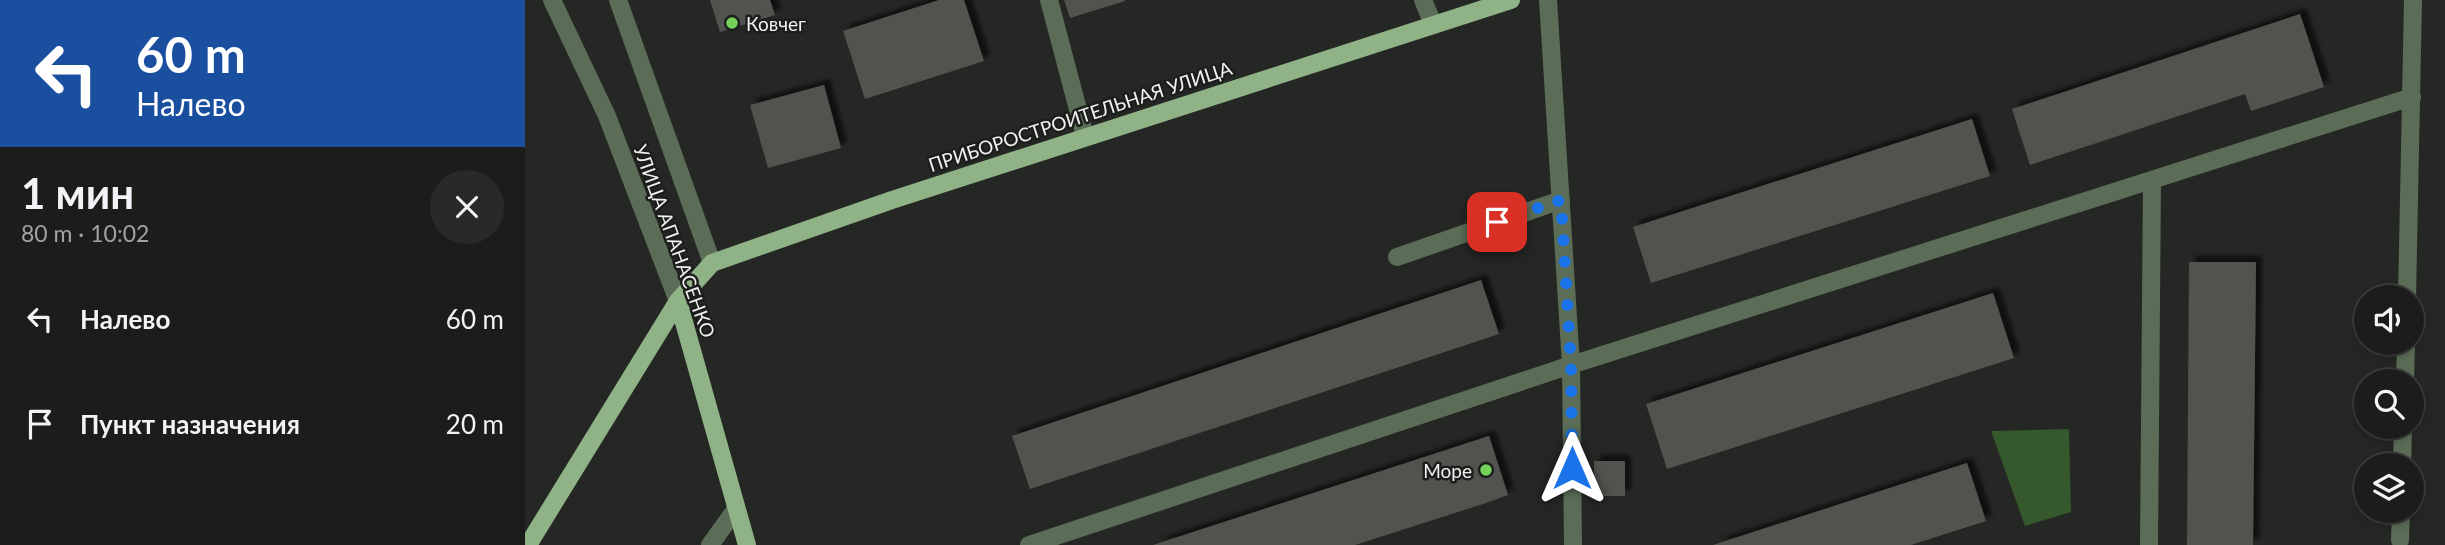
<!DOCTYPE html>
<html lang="ru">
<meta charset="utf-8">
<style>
:root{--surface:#1c1d1b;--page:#292a28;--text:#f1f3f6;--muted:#a0a2a3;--line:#3a3b3a}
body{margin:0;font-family:Lato,sans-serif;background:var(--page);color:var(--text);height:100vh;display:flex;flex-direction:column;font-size:26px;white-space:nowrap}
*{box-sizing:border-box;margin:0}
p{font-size:23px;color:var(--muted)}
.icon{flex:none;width:38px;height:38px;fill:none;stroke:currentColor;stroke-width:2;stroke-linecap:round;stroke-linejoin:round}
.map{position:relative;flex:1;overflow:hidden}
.sheet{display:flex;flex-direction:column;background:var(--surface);width:525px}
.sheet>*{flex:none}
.banner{background:#1a4fa0;color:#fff;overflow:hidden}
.buttons{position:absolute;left:1829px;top:285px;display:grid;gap:14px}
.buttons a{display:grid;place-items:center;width:70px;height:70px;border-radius:50%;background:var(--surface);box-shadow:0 4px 10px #0003,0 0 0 2px var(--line);font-size:35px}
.pin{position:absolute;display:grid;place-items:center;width:60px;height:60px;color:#fff;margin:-30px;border-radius:14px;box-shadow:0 4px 10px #0006}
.me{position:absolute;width:77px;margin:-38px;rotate:0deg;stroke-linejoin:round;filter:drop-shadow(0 0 5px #0008)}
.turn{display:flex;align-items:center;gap:24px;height:147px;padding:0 21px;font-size:32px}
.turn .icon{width:91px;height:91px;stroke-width:2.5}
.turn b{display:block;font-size:49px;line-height:60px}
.round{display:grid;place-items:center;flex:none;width:74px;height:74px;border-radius:37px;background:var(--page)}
.summary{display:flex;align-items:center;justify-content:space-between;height:119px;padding:0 21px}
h1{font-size:42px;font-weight:700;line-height:52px}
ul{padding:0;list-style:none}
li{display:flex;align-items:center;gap:21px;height:105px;padding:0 21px}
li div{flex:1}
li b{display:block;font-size:26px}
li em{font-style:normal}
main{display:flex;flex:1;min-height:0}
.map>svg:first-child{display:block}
</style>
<main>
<section class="sheet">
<div class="banner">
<div class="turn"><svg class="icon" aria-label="left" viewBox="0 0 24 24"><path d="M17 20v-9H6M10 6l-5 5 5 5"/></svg><div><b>60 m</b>Налево</div></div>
</div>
<div class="summary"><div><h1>1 мин</h1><p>80 m · 10:02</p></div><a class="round"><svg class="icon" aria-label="close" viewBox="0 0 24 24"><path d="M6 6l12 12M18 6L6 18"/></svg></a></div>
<ul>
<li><svg class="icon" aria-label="left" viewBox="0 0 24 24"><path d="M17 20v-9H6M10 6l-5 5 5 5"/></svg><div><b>Налево</b></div><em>60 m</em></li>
<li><svg class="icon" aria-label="arrive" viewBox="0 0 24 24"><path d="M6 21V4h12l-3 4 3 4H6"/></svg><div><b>Пункт назначения</b></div><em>20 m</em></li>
</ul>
</section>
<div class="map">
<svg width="1920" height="545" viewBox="0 0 1920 545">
<defs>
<filter id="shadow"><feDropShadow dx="6" dy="-6" stdDeviation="2" flood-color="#0009"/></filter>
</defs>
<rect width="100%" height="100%" fill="#252724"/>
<path fill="#35592c" d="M 1544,429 L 1546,512 L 1500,526 L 1466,431 Z"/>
<path fill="#515350" filter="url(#shadow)" d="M 185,0 L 245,0 L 250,15 L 195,32 Z
M 414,0 L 439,0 L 459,61 L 340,99 L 318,31 Z
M 539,0 L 600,0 L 600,1 L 545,18 Z
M 1775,14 L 1799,87 L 1726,111 L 1720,94 L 1505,165 L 1487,109 Z
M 299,85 L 316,148 L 243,168 L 225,105 Z
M 1447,119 L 1465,176 L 1126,283 L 1108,227 Z
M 1664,262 L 1731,262 L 1728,545 L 1662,545 Z
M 956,280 L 974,334 L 505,489 L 487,436 Z
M 1468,293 L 1489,358 L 1142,469 L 1121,404 Z
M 964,436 L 983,495 L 958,504 L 830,545 L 628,545 Z
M 1069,461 L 1100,461 L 1100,496 L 1069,496 Z
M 1442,463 L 1461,521 L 1386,545 L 1188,545 Z"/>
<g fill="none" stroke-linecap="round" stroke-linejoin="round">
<path stroke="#5b6d57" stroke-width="18" d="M 27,0 L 82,116 L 153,301
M 93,0 L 187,263
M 524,0 L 560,136
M 898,0 L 908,24
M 1023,0 L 1046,365 L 1048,545
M 872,257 L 1036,200
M 1882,298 L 1888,0
M 1880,382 L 1881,343
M 1877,466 L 1878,427
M 1875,540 L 1876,511
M 185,545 L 211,509
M 504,545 L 1046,365 L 1887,97
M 1624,545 L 1627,180"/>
<path stroke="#8fb386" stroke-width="18" d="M 153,301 L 222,545
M 3,545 L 153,301 L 187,263 L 367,200 L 986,0"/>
</g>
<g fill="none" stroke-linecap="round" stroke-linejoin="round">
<path stroke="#1a73e8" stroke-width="12" stroke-dasharray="0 21.6" d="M 972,222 L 1036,200 L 1046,365 L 1047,468"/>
</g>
<g fill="#74d25b" stroke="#1c1e1b" stroke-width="2.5">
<circle cx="207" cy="23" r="7"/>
<circle cx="961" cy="470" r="7"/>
</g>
<g text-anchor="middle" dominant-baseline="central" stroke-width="5" stroke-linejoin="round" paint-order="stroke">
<g font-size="19" fill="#f1f2f0" stroke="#1c1e1b" text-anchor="start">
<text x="221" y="23">Ковчег</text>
<text x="947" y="470" text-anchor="end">Море</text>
</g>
<g font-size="19" fill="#f1f2f0" stroke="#1c1e1b">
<text transform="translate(555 116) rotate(-18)">ПРИБОРОСТРОИТЕЛЬНАЯ УЛИЦА</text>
<text transform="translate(150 241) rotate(70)">УЛИЦА АПАНАСЕНКО</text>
</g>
</g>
</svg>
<div class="buttons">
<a><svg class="icon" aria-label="sound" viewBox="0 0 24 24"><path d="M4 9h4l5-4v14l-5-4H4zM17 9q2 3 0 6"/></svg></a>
<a><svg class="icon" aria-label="search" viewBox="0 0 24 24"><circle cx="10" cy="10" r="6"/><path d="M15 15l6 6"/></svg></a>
<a><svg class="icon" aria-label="layers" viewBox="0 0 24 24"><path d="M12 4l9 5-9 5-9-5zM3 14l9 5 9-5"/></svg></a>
</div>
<div class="pin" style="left:972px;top:222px;background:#d93025"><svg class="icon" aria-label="arrive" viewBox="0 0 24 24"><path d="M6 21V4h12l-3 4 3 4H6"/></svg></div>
<svg class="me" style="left:1047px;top:468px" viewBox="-20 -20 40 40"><path d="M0-17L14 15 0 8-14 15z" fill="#1a73e8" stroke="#fff" stroke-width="4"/></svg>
</div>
</main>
